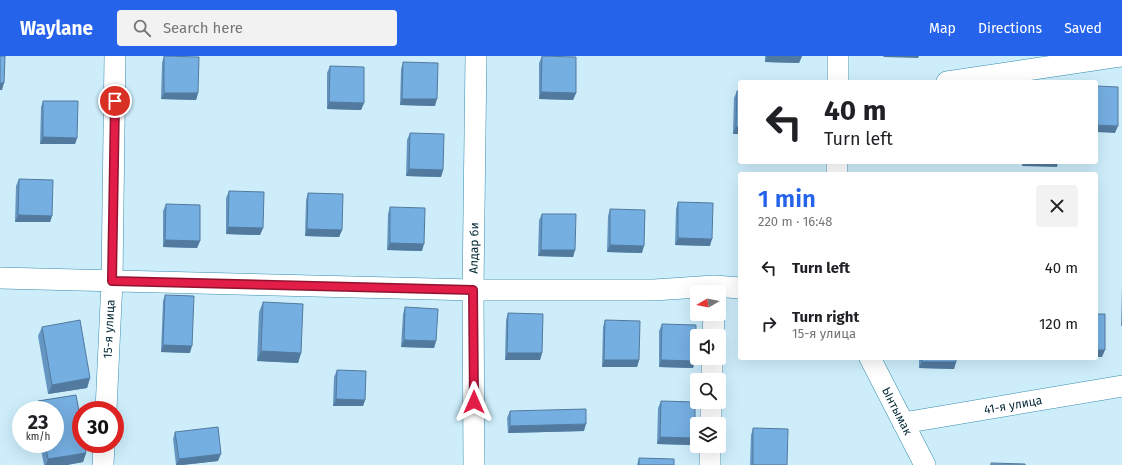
<!DOCTYPE html>
<meta charset="utf-8">
<style>
:root{--surface:#fff;--page:#f2f2f2;--text:#202124;--muted:#757577;--accent:#2563eb}
body{margin:0;font-family:"Fira Sans",sans-serif;background:var(--page);color:var(--text);height:100vh;display:flex;flex-direction:column;font-size:15px;white-space:nowrap}
*{box-sizing:border-box;margin:0}
p{font-size:13px;color:var(--muted)}
.icon{flex:none;width:22px;height:22px;fill:none;stroke:currentColor;stroke-width:2;stroke-linecap:round;stroke-linejoin:round}
.map{position:relative;flex:1;overflow:hidden}
.drawer{position:absolute;left:738px;top:116px;width:360px;height:188px;display:flex;flex-direction:column;background:var(--surface);border-radius:4px;box-shadow:0 4px 16px #0002}
.drawer>*{flex:none}
.top-card{position:absolute;left:738px;top:24px;width:360px;height:84px;border-radius:4px;box-shadow:0 4px 16px #0002;background:#fff;color:var(--text);overflow:hidden}
.needle{width:26px;rotate:260deg}
.fabs{position:absolute;left:690px;top:229px;display:grid;gap:8px}
.fabs a{display:grid;place-items:center;width:36px;height:36px;border-radius:4px;background:var(--surface);box-shadow:0 4px 16px #0002;font-size:20px}
.speed{position:absolute;left:12px;top:345px;display:flex;gap:8px;font-size:20px;font-weight:700;text-align:center}
.speed>*{display:grid;place-content:center;width:52px;height:52px;border-radius:50%;background:var(--surface);box-shadow:0 4px 16px #0002;line-height:1}
.speed small{font-size:10px;font-weight:400}
.speed .limit{border:6px solid #d22;background:#fff;color:#111}
.pin{position:absolute;display:grid;place-items:center;width:34px;height:34px;color:#fff;margin:-17px;border:2px solid #fff;border-radius:50%;box-shadow:0 1px 4px #0007}
.me{position:absolute;width:44px;margin:-22px;rotate:0deg;stroke-linejoin:round;filter:drop-shadow(0 0 3px #0008)}
.turn{display:flex;align-items:center;gap:14px;height:84px;padding:0 20px;font-size:18px}
.turn .icon{width:52px;height:52px;stroke-width:2.5}
.turn b{display:block;font-size:28px;line-height:34px}
.round{display:grid;place-items:center;flex:none;width:42px;height:42px;border-radius:4px;background:var(--page)}
.headline{display:flex;align-items:center;justify-content:space-between;height:68px;padding:0 20px}
h1{font-size:24px;font-weight:600;line-height:30px;color:var(--accent)}
ul{padding:0;list-style:none}
li{display:flex;align-items:center;gap:12px;height:56px;padding:0 20px}
li div{flex:1}
li b{display:block;font-size:15px}
li em{font-style:normal}
header{display:flex;align-items:center;gap:24px;box-sizing:border-box;height:56px;padding:0 20px;background:var(--accent);color:#fff}
header strong{font-size:19px}
nav{display:flex;gap:22px;margin-inline-start:auto;font-size:14px}
.search{width:280px;height:36px;background:var(--page);display:flex;align-items:center;gap:10px;box-sizing:border-box;padding:0 14px;border-radius:4px;color:var(--muted);font-size:15px}
.map>svg:first-child{display:block}
</style>
<header>
<strong>Waylane</strong>
<div class="search"><svg class="icon" aria-label="search" viewBox="0 0 24 24"><circle cx="10" cy="10" r="6"/><path d="M15 15l6 6"/></svg>Search here</div>
<nav><a>Map</a><a>Directions</a><a>Saved</a></nav>
</header>
<div class="map">
<svg width="1122" height="409" viewBox="0 0 1122 409">
<rect width="100%" height="100%" fill="#cdedfb"/>
<g fill="none" stroke-linecap="round" stroke-linejoin="round">
<defs>
<path id="street" d="M 838,0 L 838,26
M 947,26 L 1120,0
M 837,118 L 837,106
M 0,222 L 473,234 L 654,234 L 714,230 L 740,232
M 713,280 L 714,258
M 870,302 L 925,409
M 712,324 L 712,302
M 106,354 L 112,225 L 115,0
M 903,367 L 1122,330
M 711,368 L 711,346
M 103,409 L 104,388
M 474,409 L 473,234 L 476,0
M 710,409 L 710,390"/>
</defs>
<use href="#street" stroke="#368dae" stroke-width="22"/>
<use href="#street" stroke="#fff" stroke-width="21"/>
</g>
<path fill="#6596c2" d="M 164,0 L 198,37 L 196,44 L 161,43 L 162,7 Z
M 542,0 L 576,37 L 573,44 L 539,43 L 539,7 Z
M 765,0 L 802,0 L 799,7 L 765,6 Z
M 403,6 L 435,50 L 400,49 L 401,13 Z
M 330,10 L 364,47 L 361,54 L 327,53 L 327,17 Z
M 737,35 L 740,78 L 733,78 L 734,42 Z
M 43,45 L 77,82 L 75,88 L 40,88 L 41,51 Z
M 410,77 L 443,114 L 441,121 L 406,120 L 407,84 Z
M 19,123 L 52,160 L 50,166 L 15,166 L 16,130 Z
M 229,135 L 263,172 L 260,179 L 226,178 L 226,142 Z
M 308,137 L 342,174 L 339,181 L 305,180 L 306,144 Z
M 678,146 L 710,190 L 675,189 L 676,153 Z
M 166,148 L 200,185 L 197,192 L 163,191 L 163,155 Z
M 390,151 L 422,195 L 387,194 L 388,158 Z
M 610,153 L 642,197 L 607,196 L 608,160 Z
M 542,158 L 575,194 L 573,201 L 538,200 L 539,164 Z
M 1122,230 L 1122,270 L 1121,270 Z
M 165,239 L 190,297 L 161,296 L 163,245 Z
M 263,246 L 301,297 L 298,307 L 257,305 L 259,256 Z
M 405,251 L 436,285 L 434,292 L 401,291 L 403,258 Z
M 508,257 L 542,297 L 540,304 L 505,304 L 506,264 Z
M 605,264 L 639,304 L 637,311 L 602,311 L 603,271 Z
M 662,268 L 695,305 L 693,312 L 659,311 L 659,275 Z
M 42,271 L 90,322 L 87,332 L 48,338 L 38,280 Z
M 919,302 L 956,302 L 956,306 L 954,313 L 919,312 Z
M 337,314 L 365,344 L 363,350 L 333,350 L 334,321 Z
M 76,339 L 81,366 L 81,388 L 85,388 L 86,397 L 83,406 L 67,409 L 44,409 L 40,388 L 55,388 L 55,354 L 35,354 L 38,345 Z
M 661,345 L 692,389 L 657,388 L 658,352 Z
M 510,355 L 584,375 L 508,377 L 507,362 Z
M 753,372 L 787,409 L 750,409 L 751,379 Z
M 175,376 L 218,405 L 182,409 L 176,409 L 173,383 Z
M 639,402 L 674,409 L 637,409 Z"/>
<path fill="#527a9e" d="M 767,0 L 802,0 L 799,7 L 765,6 Z
M 884,0 L 919,0 L 918,2 L 883,1 Z
M 0,27 L 4,27 L 2,34 L 0,34 Z
M 541,36 L 576,37 L 573,44 L 539,43 Z
M 164,37 L 198,37 L 196,44 L 161,43 Z
M 402,43 L 437,43 L 435,50 L 400,49 Z
M 329,46 L 364,47 L 361,54 L 327,53 Z
M 1096,69 L 1118,70 L 1115,77 L 1096,76 Z
M 736,71 L 740,71 L 740,78 L 733,78 Z
M 43,81 L 77,82 L 75,88 L 40,88 Z
M 1023,106 L 1058,106 L 1057,111 L 1022,110 Z
M 409,113 L 443,114 L 441,121 L 406,120 Z
M 18,159 L 52,160 L 50,166 L 15,166 Z
M 228,171 L 263,172 L 260,179 L 226,178 Z
M 307,173 L 342,174 L 339,181 L 305,180 Z
M 678,182 L 712,183 L 710,190 L 675,189 Z
M 165,184 L 200,185 L 197,192 L 163,191 Z
M 390,187 L 424,188 L 422,195 L 387,194 Z
M 610,189 L 644,190 L 642,197 L 607,196 Z
M 541,194 L 575,194 L 573,201 L 538,200 Z
M 404,284 L 436,285 L 434,292 L 401,291 Z
M 163,289 L 192,290 L 190,297 L 161,296 Z
M 1096,294 L 1105,294 L 1102,301 L 1096,301 Z
M 261,295 L 301,297 L 298,307 L 257,305 Z
M 507,297 L 542,297 L 540,304 L 505,304 Z
M 604,304 L 639,304 L 637,311 L 602,311 Z
M 661,304 L 695,305 L 693,312 L 659,311 Z
M 922,306 L 956,306 L 954,313 L 919,312 Z
M 90,322 L 87,332 L 48,338 L 52,329 Z
M 336,343 L 365,344 L 363,350 L 333,350 Z
M 586,368 L 584,375 L 508,377 L 510,370 Z
M 660,381 L 695,382 L 692,389 L 657,388 Z
M 86,397 L 83,406 L 67,409 L 46,409 L 48,403 Z
M 221,398 L 218,405 L 182,409 L 176,409 L 179,403 Z"/>
<path fill="#75aee1" stroke="#527a9e" d="M 0,0 L 5,0 L 4,27 L 0,27 Z
M 164,0 L 199,1 L 198,37 L 164,37 Z
M 542,0 L 576,1 L 576,37 L 541,36 Z
M 403,6 L 438,7 L 437,43 L 402,43 Z
M 330,10 L 364,11 L 364,47 L 329,46 Z
M 1096,30 L 1118,31 L 1118,70 L 1096,69 Z
M 737,35 L 740,35 L 740,71 L 736,71 Z
M 43,45 L 78,45 L 77,82 L 43,81 Z
M 410,77 L 444,78 L 443,114 L 409,113 Z
M 893,117 L 928,117 L 928,118 L 893,118 Z
M 19,123 L 53,124 L 52,160 L 18,159 Z
M 229,135 L 264,136 L 263,172 L 228,171 Z
M 308,137 L 343,138 L 342,174 L 307,173 Z
M 678,146 L 713,147 L 712,183 L 678,182 Z
M 166,148 L 200,149 L 200,185 L 165,184 Z
M 390,151 L 425,152 L 424,188 L 390,187 Z
M 610,153 L 645,154 L 644,190 L 610,189 Z
M 542,158 L 576,158 L 575,194 L 541,194 Z
M 165,239 L 194,240 L 192,290 L 163,289 Z
M 263,246 L 303,248 L 301,297 L 261,295 Z
M 405,251 L 438,253 L 436,285 L 404,284 Z
M 508,257 L 543,258 L 542,297 L 507,297 Z
M 1096,258 L 1105,258 L 1105,294 L 1096,294 Z
M 80,264 L 90,322 L 52,329 L 42,271 Z
M 605,264 L 640,265 L 639,304 L 604,304 Z
M 662,268 L 696,269 L 695,305 L 661,304 Z
M 922,302 L 956,302 L 956,306 L 922,306 Z
M 337,314 L 366,315 L 365,344 L 336,343 Z
M 76,339 L 81,366 L 81,388 L 85,388 L 86,397 L 48,403 L 45,388 L 55,388 L 55,354 L 39,354 L 38,345 Z
M 661,345 L 695,346 L 695,382 L 660,381 Z
M 586,353 L 586,368 L 510,370 L 510,355 Z
M 218,371 L 221,398 L 179,403 L 175,376 Z
M 753,372 L 788,373 L 787,409 L 753,409 Z
M 639,402 L 674,403 L 674,409 L 639,409 Z
M 991,407 L 1025,408 L 1025,409 L 991,409 Z"/>
<g fill="none" stroke-linecap="round" stroke-linejoin="round">
<defs>
<path id="route" d="M 115,45 L 112,225 L 473,234 L 474,346"/>
</defs>
<use href="#route" stroke="#92132f" stroke-width="10"/>
<use href="#route" stroke="#e11d48" stroke-width="7"/>
</g>
<g text-anchor="middle" dominant-baseline="central" stroke-width="4" stroke-linejoin="round" paint-order="stroke">
<g font-size="12" fill="#032936" stroke="#fff">
<text transform="translate(474 192) rotate(-89)">Алдар би</text>
<text transform="translate(109 273) rotate(-87)">15-я улица</text>
<text transform="translate(1013 349) rotate(-10)">41-я улица</text>
<text transform="translate(897 355) rotate(63)">Ынтымак</text>
</g>
</g>
</svg>
<div class="fabs">
<a><svg class="needle" viewBox="-14 -14 28 28"><path d="M0-13l5 13h-10z" fill="#e53935"/><path d="M0 13l5-13h-10z" fill="#757577"/></svg></a>
<a><svg class="icon" aria-label="sound" viewBox="0 0 24 24"><path d="M4 9h4l5-4v14l-5-4H4zM17 9q2 3 0 6"/></svg></a>
<a><svg class="icon" aria-label="search" viewBox="0 0 24 24"><circle cx="10" cy="10" r="6"/><path d="M15 15l6 6"/></svg></a>
<a><svg class="icon" aria-label="layers" viewBox="0 0 24 24"><path d="M12 4l9 5-9 5-9-5zM3 14l9 5 9-5"/></svg></a>
</div>
<div class="speed"><div>23<small>km/h</small></div><div class="limit">30</div></div>
<div class="pin" style="left:115px;top:45px;background:#d93025"><svg class="icon" aria-label="arrive" viewBox="0 0 24 24"><path d="M6 21V4h12l-3 4 3 4H6"/></svg></div>
<svg class="me" style="left:474px;top:346px" viewBox="-20 -20 40 40"><path d="M0-17L14 15 0 8-14 15z" fill="#e11d48" stroke="#fff" stroke-width="4"/></svg>
<div class="top-card">
<div class="turn"><svg class="icon" aria-label="left" viewBox="0 0 24 24"><path d="M17 20v-9H6M10 6l-5 5 5 5"/></svg><div><b>40 m</b>Turn left</div></div>
</div>
<section class="drawer">
<div class="headline"><div><h1>1 min</h1><p>220 m · 16:48</p></div><a class="round"><svg class="icon" aria-label="close" viewBox="0 0 24 24"><path d="M6 6l12 12M18 6L6 18"/></svg></a></div>
<ul>
<li><svg class="icon" aria-label="left" viewBox="0 0 24 24"><path d="M17 20v-9H6M10 6l-5 5 5 5"/></svg><div><b>Turn left</b></div><em>40 m</em></li>
<li><svg class="icon" aria-label="right" viewBox="0 0 24 24"><path d="M7 20v-9h11M14 6l5 5-5 5"/></svg><div><b>Turn right</b><p>15-я улица</p></div><em>120 m</em></li>
</ul>
</section>
</div>
